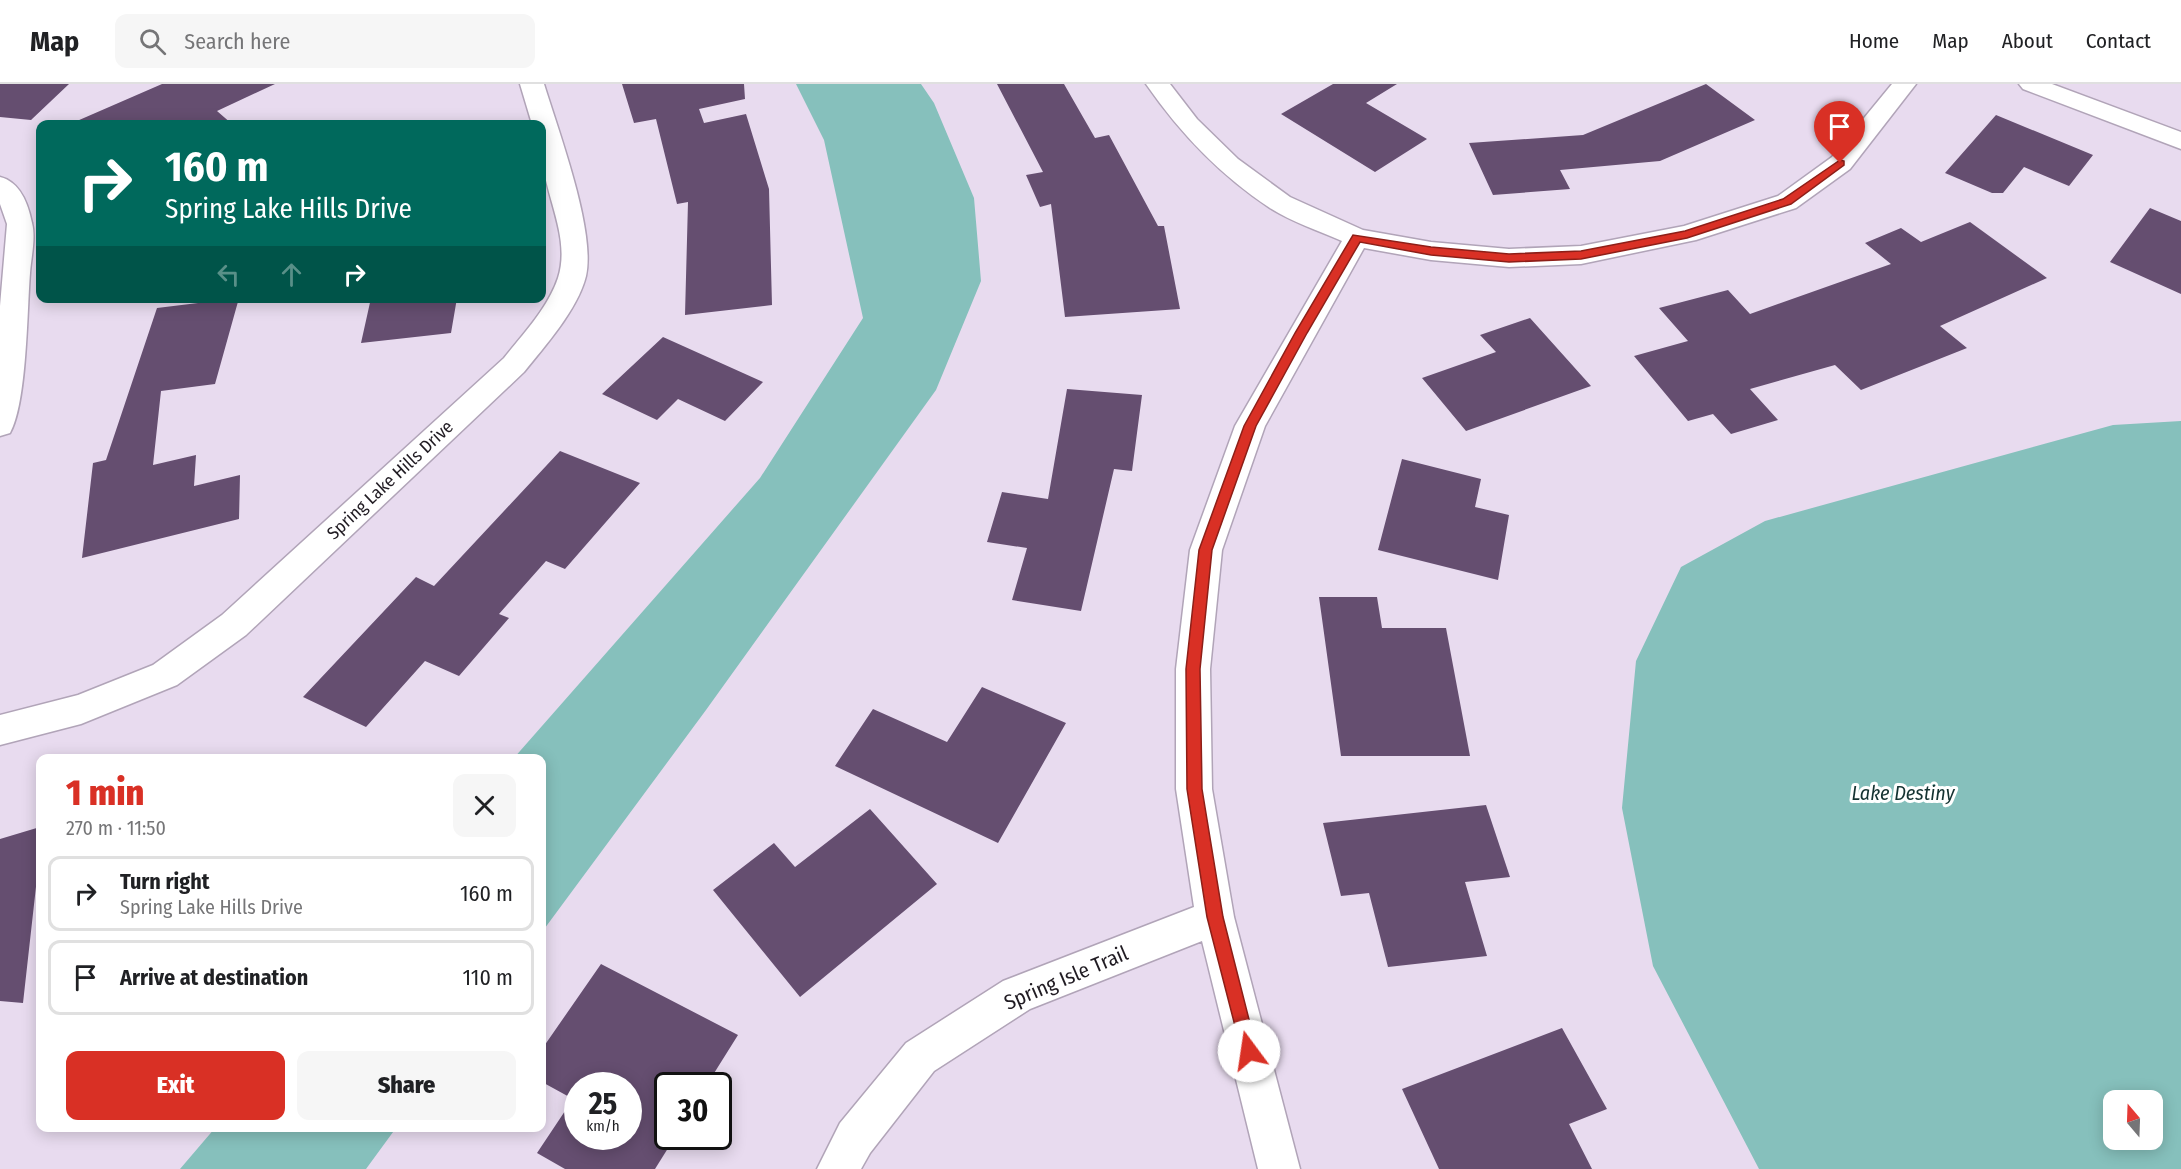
<!DOCTYPE html>
<meta charset="utf-8">
<style>
:root{--surface:#fff;--page:#f6f6f6;--text:#202124;--muted:#757577;--line:#e0e0e0;--accent:#d93025}
body{margin:0;font-family:"Fira Sans Condensed",sans-serif;background:var(--page);color:var(--text);height:100vh;display:flex;flex-direction:column;font-size:22px;white-space:nowrap}
*{box-sizing:border-box;margin:0}
p{font-size:20px;color:var(--muted)}
.icon{flex:none;width:33px;height:33px;fill:none;stroke:currentColor;stroke-width:2;stroke-linecap:round;stroke-linejoin:round}
.map{position:relative;flex:1;overflow:hidden}
.drawer{position:absolute;left:36px;top:670px;width:510px;height:378px;display:flex;flex-direction:column;background:var(--surface);border-radius:12px;box-shadow:0 3px 15px #0003}
.drawer>*{flex:none}
.hud{position:absolute;left:36px;top:36px;width:510px;height:183px;border-radius:12px;box-shadow:0 3px 15px #0003;background:#00695c;color:#fff;overflow:hidden}
.needle{width:39px;rotate:341deg}
.tools{position:absolute;left:2103px;top:1006px;display:grid;gap:12px}
.tools a{display:grid;place-items:center;width:60px;height:60px;border-radius:12px;background:var(--surface);box-shadow:0 3px 15px #0003;font-size:30px}
.speed{position:absolute;left:564px;top:988px;display:flex;gap:12px;font-size:30px;font-weight:700;text-align:center}
.speed>*{display:grid;place-content:center;width:78px;height:78px;border-radius:50%;background:var(--surface);box-shadow:0 3px 15px #0003;line-height:1}
.speed small{font-size:15px;font-weight:400}
.speed .limit{border:3px solid #111;border-radius:9px;background:#fff;color:#111}
.pin{position:absolute;display:grid;place-items:center;width:51px;height:51px;color:#fff;margin:-62px -26px;border-radius:50% 50% 50% 0;rotate:-45deg;box-shadow:0 0 6px #0007}
.pin .icon{rotate:45deg}
.me{position:absolute;width:66px;margin:-33px;rotate:346deg;stroke-linejoin:round;filter:drop-shadow(0 0 4px #0008)}
.turn{display:flex;align-items:center;gap:21px;height:126px;padding:0 30px;font-size:27px}
.turn .icon{width:78px;height:78px;stroke-width:2.5}
.turn b{display:block;font-size:42px;line-height:51px}
.lanes{display:flex;align-items:center;height:57px;padding:0 30px;background:#0003;justify-content:center;gap:30px;direction:ltr}
.lanes .off{opacity:.35}
.round{display:grid;place-items:center;flex:none;width:63px;height:63px;border-radius:12px;background:var(--page)}
.headline{display:flex;align-items:center;justify-content:space-between;height:102px;padding:0 30px}
h1{font-size:36px;font-weight:800;line-height:45px;color:var(--accent)}
.primary-button{display:flex;gap:12px;margin-top:auto;padding:12px 30px}
.primary-button a{flex:1;height:69px;border-radius:12px;background:var(--accent);color:#fff;font-size:24px;font-weight:800;line-height:69px;text-align:center}
.primary-button a+a{background:var(--page);color:var(--text)}
ul{padding:0;list-style:none}
li{display:flex;align-items:center;gap:18px;height:75px;margin:0 12px 9px;padding:0 18px;border:3px solid var(--line);border-radius:12px}
li div{flex:1}
li b{display:block;font-size:22px}
li em{font-style:normal}
header{display:flex;align-items:center;gap:36px;box-sizing:border-box;height:84px;padding:0 30px;background:var(--surface);border-bottom:2px solid var(--line)}
header strong{font-size:28px}
nav{display:flex;gap:33px;margin-inline-start:auto;font-size:21px}
.search{width:420px;height:54px;background:var(--page);display:flex;align-items:center;gap:15px;box-sizing:border-box;padding:0 21px;border-radius:12px;color:var(--muted);font-size:22px}
.map>svg:first-child{display:block}
</style>
<header>
<strong>Map</strong>
<div class="search"><svg class="icon" aria-label="search" viewBox="0 0 24 24"><circle cx="10" cy="10" r="6"/><path d="M15 15l6 6"/></svg>Search here</div>
<nav><a>Home</a><a>Map</a><a>About</a><a>Contact</a></nav>
</header>
<div class="map">
<svg width="2181" height="1085" viewBox="0 0 2181 1085">
<rect width="100%" height="100%" fill="#e8dbef"/>
<path fill="#86c0bc" fill-rule="evenodd" d="M 796,0 L 921,0 L 934,19 L 974,114 L 981,197 L 936,306 L 706,626 L 542,848 L 542,675 L 513,675 L 760,394 L 863,234 L 824,56 Z
M 2181,337 L 2181,1085 L 1759,1085 L 1653,882 L 1622,724 L 1636,577 L 1681,483 L 1765,437 L 2113,341 ZM 2114,1017 L 2152,1017 L 2152,1056 L 2114,1056 Z
M 215,1044 L 396,1044 L 366,1085 L 180,1085 Z"/>
<path fill="#654e70" fill-rule="evenodd" d="M 0,0 L 69,0 L 31,36 L 0,33 Z
M 162,0 L 275,0 L 217,27 L 232,40 L 70,40 Z
M 622,0 L 744,0 L 745,15 L 699,25 L 704,39 L 746,30 L 769,105 L 772,221 L 685,231 L 688,118 L 677,120 L 656,35 L 634,39 Z
M 997,0 L 1064,0 L 1095,54 L 1109,51 L 1158,142 L 1164,142 L 1180,225 L 1065,233 L 1051,120 L 1040,123 L 1026,91 L 1043,88 Z
M 1333,0 L 1397,0 L 1366,19 L 1427,55 L 1375,88 L 1281,30 Z
M 1706,0 L 1755,36 L 1660,77 L 1560,86 L 1570,105 L 1493,111 L 1469,59 L 1583,51 Z
M 1996,31 L 2093,71 L 2069,102 L 2024,83 L 2003,109 L 1992,109 L 1945,89 Z
M 2150,124 L 2181,137 L 2181,210 L 2110,178 Z
M 1970,138 L 2047,194 L 1940,242 L 1967,264 L 1861,306 L 1835,281 L 1750,305 L 1778,336 L 1731,350 L 1713,330 L 1688,337 L 1634,272 L 1688,257 L 1659,224 L 1728,206 L 1750,230 L 1891,180 L 1865,159 L 1901,144 L 1921,158 Z
M 239,214 L 215,300 L 161,307 L 153,381 L 196,371 L 194,402 L 240,391 L 239,435 L 82,474 L 93,379 L 106,376 L 157,224 Z
M 371,214 L 457,214 L 451,249 L 361,259 Z
M 1530,234 L 1591,302 L 1466,347 L 1422,294 L 1496,268 L 1480,251 Z
M 663,253 L 763,298 L 725,337 L 678,315 L 657,336 L 602,310 Z
M 1067,305 L 1142,311 L 1132,387 L 1114,385 L 1081,527 L 1012,516 L 1027,464 L 987,458 L 1002,408 L 1048,415 Z
M 560,367 L 640,399 L 565,485 L 546,477 L 499,530 L 509,534 L 459,592 L 425,577 L 366,643 L 303,613 L 416,493 L 434,502 Z
M 1402,375 L 1481,395 L 1475,423 L 1509,431 L 1498,496 L 1378,466 Z
M 1319,513 L 1377,513 L 1382,544 L 1446,544 L 1470,672 L 1341,672 Z
M 982,603 L 1066,639 L 998,759 L 835,682 L 873,625 L 947,658 Z
M 1486,721 L 1510,793 L 1465,798 L 1487,872 L 1388,883 L 1369,809 L 1341,812 L 1323,739 Z
M 870,725 L 937,800 L 800,913 L 713,806 L 774,759 L 795,783 Z
M 40,743 L 40,767 L 23,919 L 0,917 L 0,755 Z
M 601,880 L 738,951 L 706,1002 L 668,1002 L 668,1053 L 675,1053 L 655,1085 L 565,1085 L 537,1069 L 573,1015 L 542,998 L 542,965 ZM 578,1002 L 628,1002 L 628,1053 L 578,1053 Z
M 1562,944 L 1607,1025 L 1569,1040 L 1592,1085 L 1439,1085 L 1402,1005 Z"/>
<g fill="none" stroke-linecap="round" stroke-linejoin="round">
<defs>
<path id="minor" d="M 520,0 L 544,0 C 558,46 596,147 586,192 C 578,225 545,262 524,288 L 246,551 L 177,601 L 81,640 L 0,661 L 0,631 L 78,611 L 153,581 L 222,531 L 504,274 C 523,250 548,224 558,194 C 571,154 545,112 542,73 C 540,62 542,51 542,40 L 532,40 Z
M 1146,0 L 1170,0 L 1197,35 L 1238,75 L 1290,113 L 1363,146 L 1431,158 L 1509,165 L 1581,162 L 1684,142 L 1778,112 L 1832,73 L 1892,0 L 1916,0 L 1850,85 L 1796,124 L 1696,156 L 1581,180 L 1509,183 L 1431,176 L 1364,164 L 1265,342 L 1222,466 L 1210,585 L 1212,705 L 1234,833 L 1300,1085 L 1258,1085 L 1202,857 L 1030,925 L 934,987 L 870,1069 L 861,1085 L 817,1085 L 840,1039 L 906,959 L 1003,897 L 1194,823 L 1176,705 L 1176,585 L 1190,466 L 1235,342 L 1342,157 C 1319,147 1292,138 1270,124 C 1220,91 1180,49 1146,0 Z
M 2019,0 L 2052,0 L 2181,48 L 2181,65 L 2023,5 Z
M 0,93 C 20,98 28,119 32,139 C 36,154 31,174 30,189 C 27,227 27,319 10,349 L 0,352 L 0,222 L 7,140 L 0,120 Z"/>
</defs>
<use href="#minor" stroke="#b1a4b8" stroke-width="3"/>
<use href="#minor" fill="#fff" fill-rule="evenodd"/>
</g>
<path fill="#d93025" stroke="#8d1f18" stroke-width="1.5" d="M 1840,76 L 1844,77 L 1844,81 L 1791,120 L 1687,154 L 1581,175 L 1509,178 L 1431,171 L 1360,158 L 1307,249 L 1256,342 L 1212,466 L 1200,585 L 1202,705 L 1223,833 L 1257,967 L 1255,973 L 1249,976 L 1243,973 L 1207,833 L 1187,705 L 1186,585 L 1199,466 L 1244,342 L 1295,249 L 1353,151 L 1431,163 L 1509,170 L 1581,167 L 1685,147 L 1783,115 Z"/>
<g text-anchor="middle" dominant-baseline="central" stroke-width="6" stroke-linejoin="round" paint-order="stroke">
<g font-size="18" fill="#201b22" stroke="#fff">
<text transform="translate(390 396) rotate(-43)">Spring Lake Hills Drive</text>
</g>
<g font-size="20" font-style="italic" fill="#143231" stroke="#fff">
<text x="1903" y="709">Lake Destiny</text>
</g>
<g font-size="21" fill="#201b22" stroke="#fff">
<text transform="translate(1066 894) rotate(-23)">Spring Isle Trail</text>
</g>
</g>
</svg>
<div class="tools">
<a><svg class="needle" viewBox="-14 -14 28 28"><path d="M0-13l5 13h-10z" fill="#e53935"/><path d="M0 13l5-13h-10z" fill="#757577"/></svg></a>
</div>
<div class="speed"><div>25<small>km/h</small></div><div class="limit">30</div></div>
<div class="pin" style="left:1840px;top:79px;background:#d93025"><svg class="icon" aria-label="arrive" viewBox="0 0 24 24"><path d="M6 21V4h12l-3 4 3 4H6"/></svg></div>
<svg class="me" style="left:1249px;top:967px" viewBox="-20 -20 40 40"><circle r="19" fill="#fff"/><path d="M0-13L10 11 0 6-10 11z" fill="#d93025"/></svg>
<div class="hud">
<div class="turn"><svg class="icon" aria-label="right" viewBox="0 0 24 24"><path d="M7 20v-9h11M14 6l5 5-5 5"/></svg><div><b>160 m</b>Spring Lake Hills Drive</div></div>
<div class="lanes"><svg class="icon off" aria-label="left" viewBox="0 0 24 24"><path d="M17 20v-9H6M10 6l-5 5 5 5"/></svg><svg class="icon off" aria-label="ahead" viewBox="0 0 24 24"><path d="M12 20V5M6 11l6-6 6 6"/></svg><svg class="icon" aria-label="right" viewBox="0 0 24 24"><path d="M7 20v-9h11M14 6l5 5-5 5"/></svg></div>
</div>
<section class="drawer">
<div class="headline"><div><h1>1 min</h1><p>270 m · 11:50</p></div><a class="round"><svg class="icon" aria-label="close" viewBox="0 0 24 24"><path d="M6 6l12 12M18 6L6 18"/></svg></a></div>
<ul>
<li><svg class="icon" aria-label="right" viewBox="0 0 24 24"><path d="M7 20v-9h11M14 6l5 5-5 5"/></svg><div><b>Turn right</b><p>Spring Lake Hills Drive</p></div><em>160 m</em></li>
<li><svg class="icon" aria-label="arrive" viewBox="0 0 24 24"><path d="M6 21V4h12l-3 4 3 4H6"/></svg><div><b>Arrive at destination</b></div><em>110 m</em></li>
</ul>
<div class="primary-button"><a>Exit</a><a>Share</a></div>
</section>
</div>
